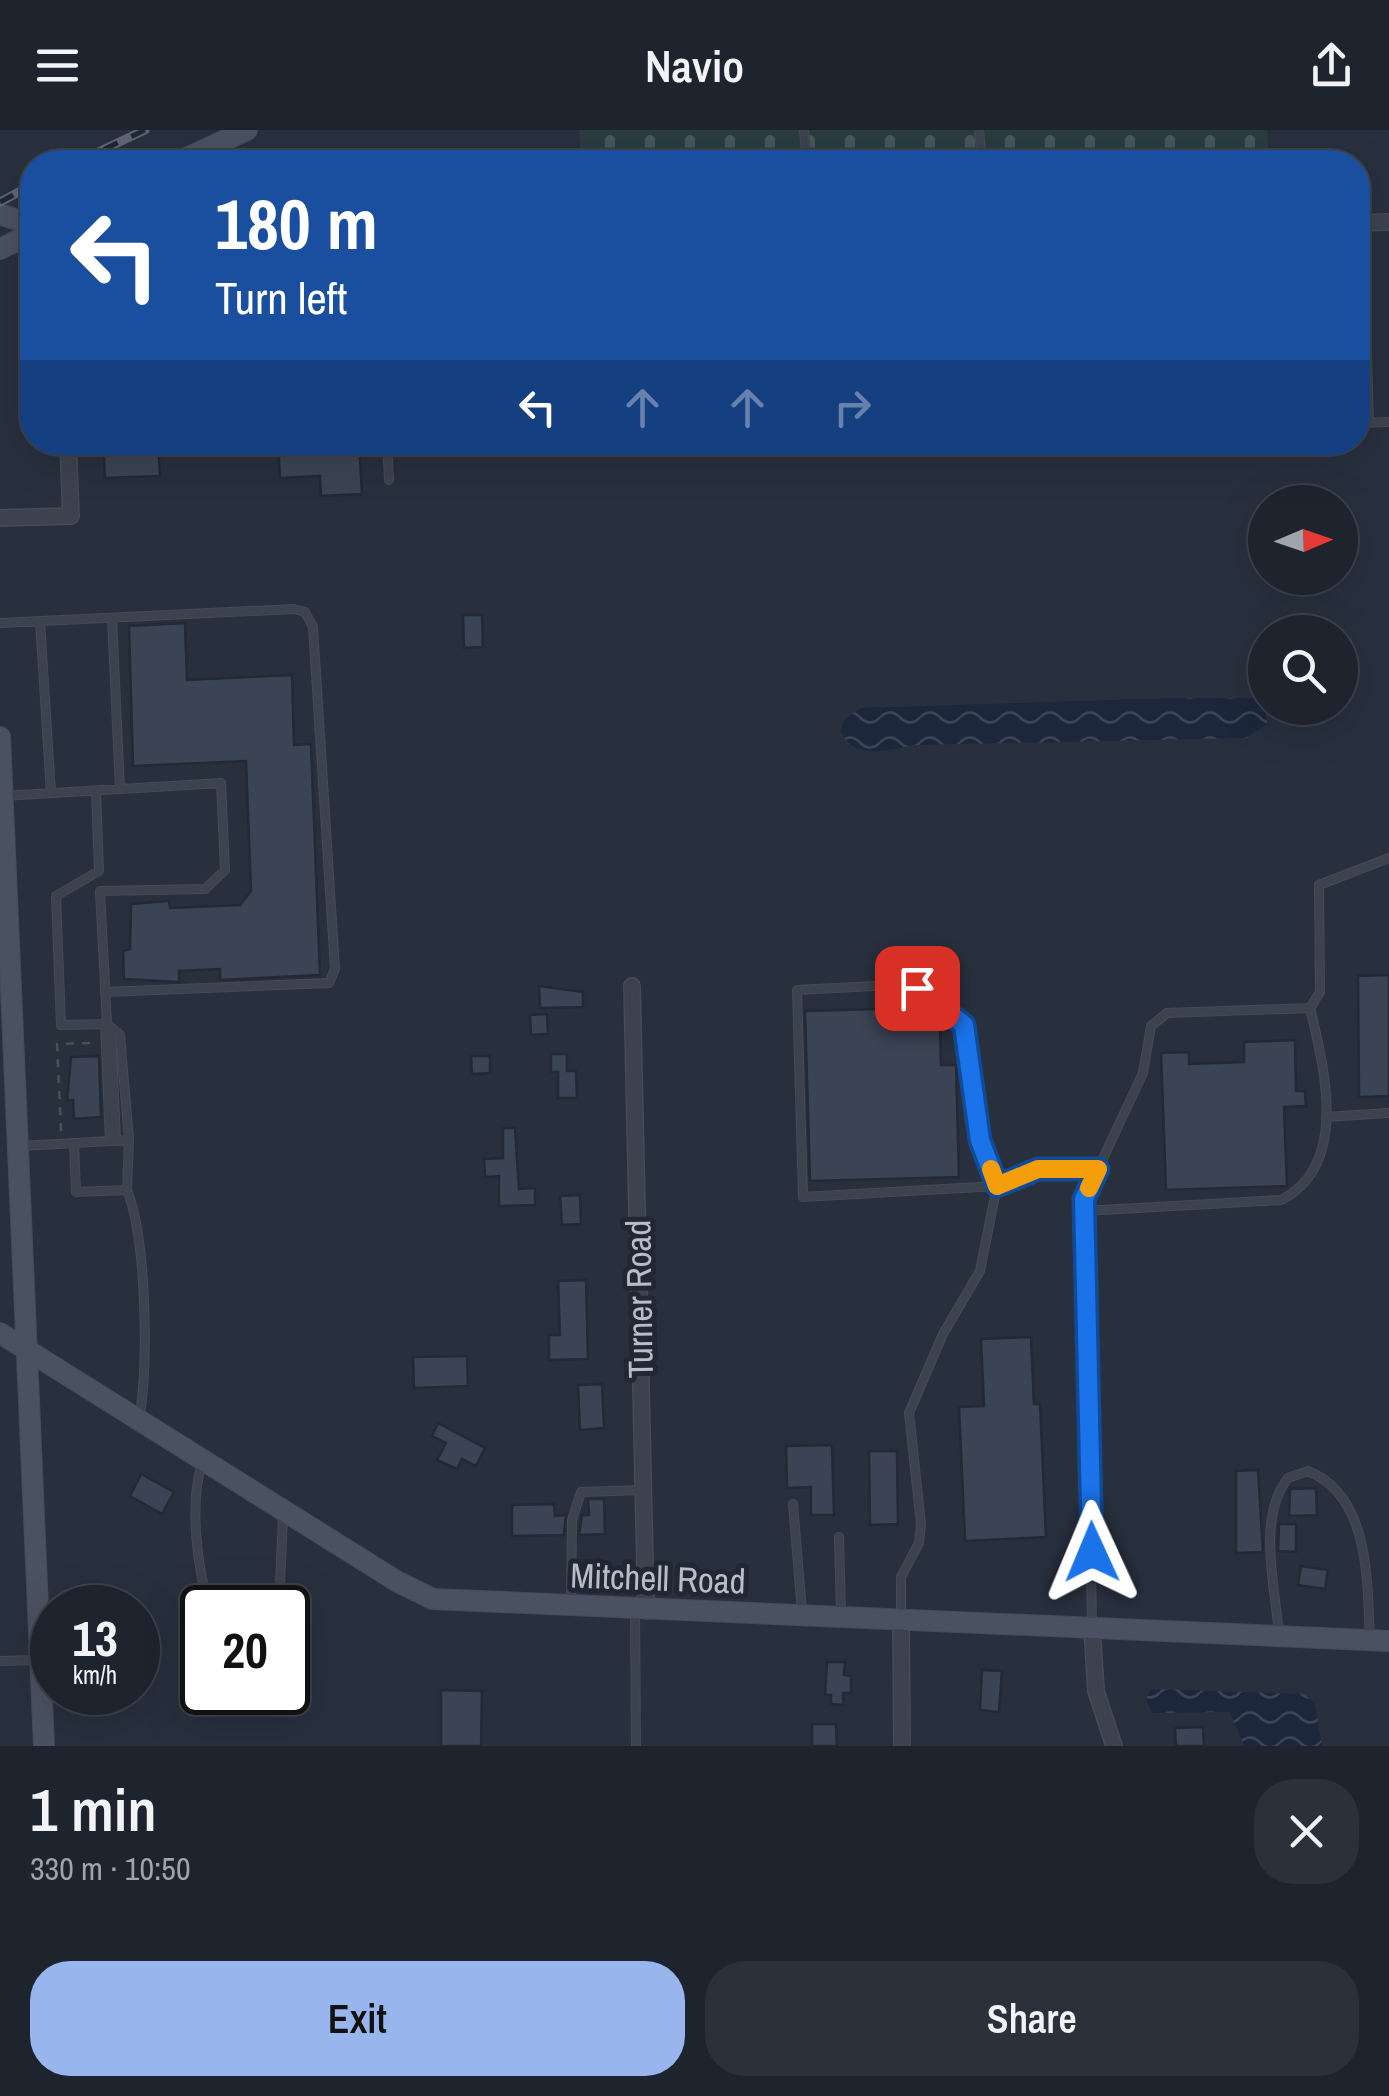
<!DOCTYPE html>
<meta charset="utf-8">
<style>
:root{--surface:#1e242e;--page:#2b303a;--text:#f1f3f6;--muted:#a1a4aa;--line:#3c414a;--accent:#98b5ee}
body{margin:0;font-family:"Archivo Narrow",sans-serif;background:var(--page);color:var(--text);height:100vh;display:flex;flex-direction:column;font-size:38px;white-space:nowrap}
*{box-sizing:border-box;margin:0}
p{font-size:32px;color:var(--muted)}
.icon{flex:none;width:55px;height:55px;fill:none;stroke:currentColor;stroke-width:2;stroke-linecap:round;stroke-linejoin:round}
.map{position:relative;height:1616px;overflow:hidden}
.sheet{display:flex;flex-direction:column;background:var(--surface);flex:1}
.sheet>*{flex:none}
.guide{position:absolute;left:20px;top:20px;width:1350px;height:305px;border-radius:40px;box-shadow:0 10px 40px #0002,0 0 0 2px var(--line);background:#1a4fa0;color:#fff;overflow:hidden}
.needle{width:65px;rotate:88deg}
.fabs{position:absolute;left:1248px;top:355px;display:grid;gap:20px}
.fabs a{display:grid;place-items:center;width:110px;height:110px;border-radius:50%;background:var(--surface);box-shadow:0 10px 40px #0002,0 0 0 2px var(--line);font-size:50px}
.speed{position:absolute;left:30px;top:1455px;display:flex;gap:20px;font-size:50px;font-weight:700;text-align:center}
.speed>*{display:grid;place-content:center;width:130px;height:130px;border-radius:50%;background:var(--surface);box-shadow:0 10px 40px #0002,0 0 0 2px var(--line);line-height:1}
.speed small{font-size:25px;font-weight:400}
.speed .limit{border:5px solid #111;border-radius:15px;background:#fff;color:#111}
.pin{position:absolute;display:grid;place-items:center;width:85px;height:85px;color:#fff;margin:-42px;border-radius:20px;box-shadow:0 5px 15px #0006}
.me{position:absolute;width:110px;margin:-55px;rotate:359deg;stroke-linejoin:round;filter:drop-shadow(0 0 8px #0008)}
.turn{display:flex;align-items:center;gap:35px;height:210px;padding:0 30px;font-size:45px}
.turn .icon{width:130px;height:130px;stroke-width:2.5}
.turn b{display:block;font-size:70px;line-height:85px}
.lanes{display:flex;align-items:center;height:95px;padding:0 30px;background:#0003;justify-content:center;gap:50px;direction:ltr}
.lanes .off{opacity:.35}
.round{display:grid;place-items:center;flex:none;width:105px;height:105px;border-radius:40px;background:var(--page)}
.overview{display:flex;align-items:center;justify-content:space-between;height:170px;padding:0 30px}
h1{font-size:60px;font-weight:600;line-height:75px}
.primary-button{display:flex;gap:20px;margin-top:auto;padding:20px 30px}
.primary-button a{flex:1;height:115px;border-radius:40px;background:var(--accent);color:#111;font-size:40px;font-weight:600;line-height:115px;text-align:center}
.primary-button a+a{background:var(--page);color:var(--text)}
header{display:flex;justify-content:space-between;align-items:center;height:130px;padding:0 30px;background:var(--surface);font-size:45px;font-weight:600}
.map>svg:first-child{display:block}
</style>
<header><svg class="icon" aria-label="menu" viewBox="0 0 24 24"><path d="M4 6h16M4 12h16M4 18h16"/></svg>Navio<svg class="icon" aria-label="share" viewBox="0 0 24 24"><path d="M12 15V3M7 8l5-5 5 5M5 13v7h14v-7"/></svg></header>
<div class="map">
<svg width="1389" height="1616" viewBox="0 0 1389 1616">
<defs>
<pattern id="cemetery-stones" width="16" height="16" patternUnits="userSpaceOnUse" patternTransform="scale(2.5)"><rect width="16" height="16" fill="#2a3c3f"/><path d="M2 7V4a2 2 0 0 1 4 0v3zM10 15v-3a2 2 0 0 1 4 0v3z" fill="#475659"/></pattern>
<pattern id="water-waves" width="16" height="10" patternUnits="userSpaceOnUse" patternTransform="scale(2.5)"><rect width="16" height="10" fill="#1c273b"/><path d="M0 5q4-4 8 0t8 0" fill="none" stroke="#3b4556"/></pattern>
</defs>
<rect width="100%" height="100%" fill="#28303e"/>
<path fill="url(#cemetery-stones)" d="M 579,0 L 1267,0 L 1269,32 L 581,32 Z"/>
<path fill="url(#water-waves)" d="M 1172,568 L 1254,568 L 1265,574 L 1267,594 L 1246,608 L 917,615 C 890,619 855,632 841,602 L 843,591 L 860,578 Z
M 1151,1559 L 1303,1564 L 1315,1573 L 1322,1616 L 1244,1616 L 1230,1582 L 1152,1583 L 1146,1569 Z"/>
<path fill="#3b4454" stroke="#232935" stroke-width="2.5" d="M 103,312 L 158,312 L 160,346 L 105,348 Z
M 278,312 L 359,312 L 362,364 L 321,366 L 320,346 L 280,348 Z
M 463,485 L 482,485 L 483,517 L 464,518 Z
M 185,493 L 187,550 L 292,545 L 294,615 L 311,614 L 320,845 L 220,850 L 220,839 L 179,841 L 179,852 L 124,849 L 123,821 L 130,819 L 131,774 L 169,771 L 170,778 L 240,775 L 251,761 L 246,631 L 133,636 L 129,496 Z
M 1389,845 L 1389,966 L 1359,967 L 1358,846 Z
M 539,856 L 583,862 L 583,877 L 540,878 Z
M 914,878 L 915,898 L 940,897 L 941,935 L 956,935 L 959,1047 L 810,1051 L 805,881 Z
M 547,884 L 548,904 L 531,905 L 530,885 Z
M 1295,910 L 1296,961 L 1305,961 L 1306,976 L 1284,977 L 1287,1056 L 1166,1060 L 1161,923 L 1189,922 L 1189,934 L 1244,932 L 1244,912 Z
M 551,924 L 567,924 L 567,941 L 576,941 L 577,968 L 558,968 L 558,942 L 551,942 Z
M 99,926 L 101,987 L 74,989 L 73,970 L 67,971 L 71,927 Z
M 471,926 L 490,926 L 490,943 L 472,944 Z
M 503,998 L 515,998 L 519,1059 L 535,1058 L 535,1075 L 499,1076 L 499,1046 L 485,1047 L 484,1029 L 503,1028 Z
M 580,1065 L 581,1094 L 562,1095 L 560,1066 Z
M 586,1150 L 588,1229 L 549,1230 L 549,1205 L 560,1205 L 558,1151 Z
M 1031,1207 L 1034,1274 L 1040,1274 L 1046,1407 L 965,1411 L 959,1277 L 984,1276 L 981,1209 Z
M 467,1226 L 468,1256 L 414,1258 L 413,1227 Z
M 602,1254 L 604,1298 L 580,1300 L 578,1255 Z
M 438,1293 L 485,1318 L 476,1336 L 462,1329 L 457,1339 L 437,1330 L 446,1313 L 432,1306 Z
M 832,1315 L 834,1385 L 811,1385 L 811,1357 L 787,1358 L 786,1316 Z
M 869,1321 L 897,1321 L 898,1394 L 870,1395 Z
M 1258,1340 L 1263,1422 L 1236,1423 L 1236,1341 Z
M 141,1344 L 174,1362 L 162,1384 L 130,1366 Z
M 1316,1358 L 1317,1385 L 1289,1386 L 1290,1359 Z
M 588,1369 L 604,1369 L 605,1404 L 579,1405 L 582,1385 L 589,1385 Z
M 554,1374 L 555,1386 L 566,1385 L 564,1405 L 512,1406 L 512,1375 Z
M 1279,1394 L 1296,1394 L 1296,1422 L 1278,1421 Z
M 1301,1436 L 1328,1440 L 1325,1459 L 1298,1455 Z
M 827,1532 L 845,1532 L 844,1545 L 851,1546 L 851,1563 L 843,1563 L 843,1575 L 831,1574 L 831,1565 L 825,1565 Z
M 288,1536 L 308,1536 L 308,1561 L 288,1561 Z
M 982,1540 L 1002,1541 L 999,1582 L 980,1580 Z
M 441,1560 L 482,1561 L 481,1616 L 441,1616 Z
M 812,1594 L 836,1594 L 837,1616 L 812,1616 Z
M 1203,1597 L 1204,1616 L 1176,1616 L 1175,1598 Z"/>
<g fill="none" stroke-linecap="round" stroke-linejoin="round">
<defs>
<path id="lane" d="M 804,0 L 806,24
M 979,0 L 982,32
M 1363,93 L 1369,293
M 1358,293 L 1389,292
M 387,312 L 389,350
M 112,488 L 120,659
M 40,491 L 51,663
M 0,493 L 294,479 L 305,482 L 313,497 L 335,839 L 329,853 L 105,862
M 3,666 L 221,653 L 225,740 L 205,759 L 100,761 L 107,894
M 912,854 L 965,895 L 980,1010 L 997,1056 L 803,1067 L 797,860 Z
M 105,894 L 110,1011
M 111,898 L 116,1010
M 1326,987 L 1389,983
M 74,1013 L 76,1062 L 127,1060 L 129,1010
M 21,1016 L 129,1010 L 120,905 L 107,894 L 61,895 L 56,766 L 99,741 L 96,661
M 127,1060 C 147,1111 148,1231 140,1286
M 1084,1081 L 1281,1070 C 1350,1035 1324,937 1310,878
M 202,1334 C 189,1373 197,1439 210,1478
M 793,1374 L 802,1482
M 839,1407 L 841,1484
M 571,1474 L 572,1390 L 581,1362 L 643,1360
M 279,1478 L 283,1386
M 635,1481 L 636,1616
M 901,1486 L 901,1447 L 919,1413 L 921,1394 L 909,1283 L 943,1204 L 980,1141 L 997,1056 L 1038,1039 L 1098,1039
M 1092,1494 L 1084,1069 L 1143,943 L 1151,896 L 1167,883 L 1310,878 L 1320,862 L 1319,755 L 1389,728
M 1279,1506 C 1276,1459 1256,1389 1288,1348 L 1308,1341 C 1371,1366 1367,1454 1370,1510
M 0,1531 L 40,1530"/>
<path id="street" d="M 1358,93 L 1389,92
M 0,388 L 71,386 L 68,312
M 632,856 L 646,1481
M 901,1491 L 902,1616
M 1092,1498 L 1096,1561 L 1114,1616"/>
<path id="secondary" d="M 178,32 L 247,0
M 0,84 L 32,95
M 0,119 L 32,103
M 0,607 L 44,1616
M 0,1203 L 398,1452 L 433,1469 L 1389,1511"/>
</defs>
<use href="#lane" stroke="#454b57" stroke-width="10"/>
<use href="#street" stroke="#454b57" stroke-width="18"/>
<use href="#secondary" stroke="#454b57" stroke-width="22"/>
<path stroke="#435457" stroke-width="2.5" stroke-dasharray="8 8" stroke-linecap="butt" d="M 61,1001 L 57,914 L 92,913"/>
<use href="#lane" stroke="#3c434e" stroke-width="8"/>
<use href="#street" stroke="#3c434e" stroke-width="15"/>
<use href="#secondary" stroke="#4a5261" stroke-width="20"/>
<defs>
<path id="rail" d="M 77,32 L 145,0
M 0,72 L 32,55"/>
</defs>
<use href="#rail" stroke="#5e6675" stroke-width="9"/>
<use href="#rail" stroke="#212733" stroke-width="5" stroke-dasharray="15" stroke-linecap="butt"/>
</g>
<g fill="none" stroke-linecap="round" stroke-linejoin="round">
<defs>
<path id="route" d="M 917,858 L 964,895 L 980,1010 L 997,1056 L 1038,1039 L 1098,1039 L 1084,1069 L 1092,1422"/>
</defs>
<use href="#route" stroke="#114b97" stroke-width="25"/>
<use href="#route" stroke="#1a73e8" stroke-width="18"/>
<path stroke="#f59e0b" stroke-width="18" d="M 991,1039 L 997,1056 L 1038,1039 L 1098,1039 L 1089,1058"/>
</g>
<g text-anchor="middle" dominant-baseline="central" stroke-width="10" stroke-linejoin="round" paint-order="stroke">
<g font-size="35" fill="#b8bec9" stroke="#212733">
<text transform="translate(639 1169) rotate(-91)">Turner Road</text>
<text transform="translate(658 1448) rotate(2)">Mitchell Road</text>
</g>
</g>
</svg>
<div class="fabs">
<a><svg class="needle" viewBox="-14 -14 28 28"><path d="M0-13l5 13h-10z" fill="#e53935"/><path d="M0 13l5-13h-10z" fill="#a1a4aa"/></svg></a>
<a><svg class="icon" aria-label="search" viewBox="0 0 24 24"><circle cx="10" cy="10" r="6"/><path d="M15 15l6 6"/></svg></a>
</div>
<div class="speed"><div>13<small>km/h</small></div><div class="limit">20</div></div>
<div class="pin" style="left:917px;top:858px;background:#d93025"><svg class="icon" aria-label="arrive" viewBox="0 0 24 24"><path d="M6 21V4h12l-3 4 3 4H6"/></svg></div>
<svg class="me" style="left:1092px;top:1422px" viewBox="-20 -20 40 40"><path d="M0-17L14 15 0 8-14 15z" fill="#1a73e8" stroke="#fff" stroke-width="4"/></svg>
<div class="guide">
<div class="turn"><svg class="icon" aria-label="left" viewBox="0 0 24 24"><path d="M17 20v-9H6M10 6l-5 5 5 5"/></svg><div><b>180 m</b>Turn left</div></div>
<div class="lanes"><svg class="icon" aria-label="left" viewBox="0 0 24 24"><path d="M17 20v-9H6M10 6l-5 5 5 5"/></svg><svg class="icon off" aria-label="ahead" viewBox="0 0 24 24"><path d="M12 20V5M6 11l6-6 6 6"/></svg><svg class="icon off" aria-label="ahead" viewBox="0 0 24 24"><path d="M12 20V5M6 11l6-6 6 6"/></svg><svg class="icon off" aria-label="right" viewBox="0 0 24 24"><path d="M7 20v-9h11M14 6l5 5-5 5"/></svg></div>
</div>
</div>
<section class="sheet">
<div class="overview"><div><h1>1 min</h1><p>330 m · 10:50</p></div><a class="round"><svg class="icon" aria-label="close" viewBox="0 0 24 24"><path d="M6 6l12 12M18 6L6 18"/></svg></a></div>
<div class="primary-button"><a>Exit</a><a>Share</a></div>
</section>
